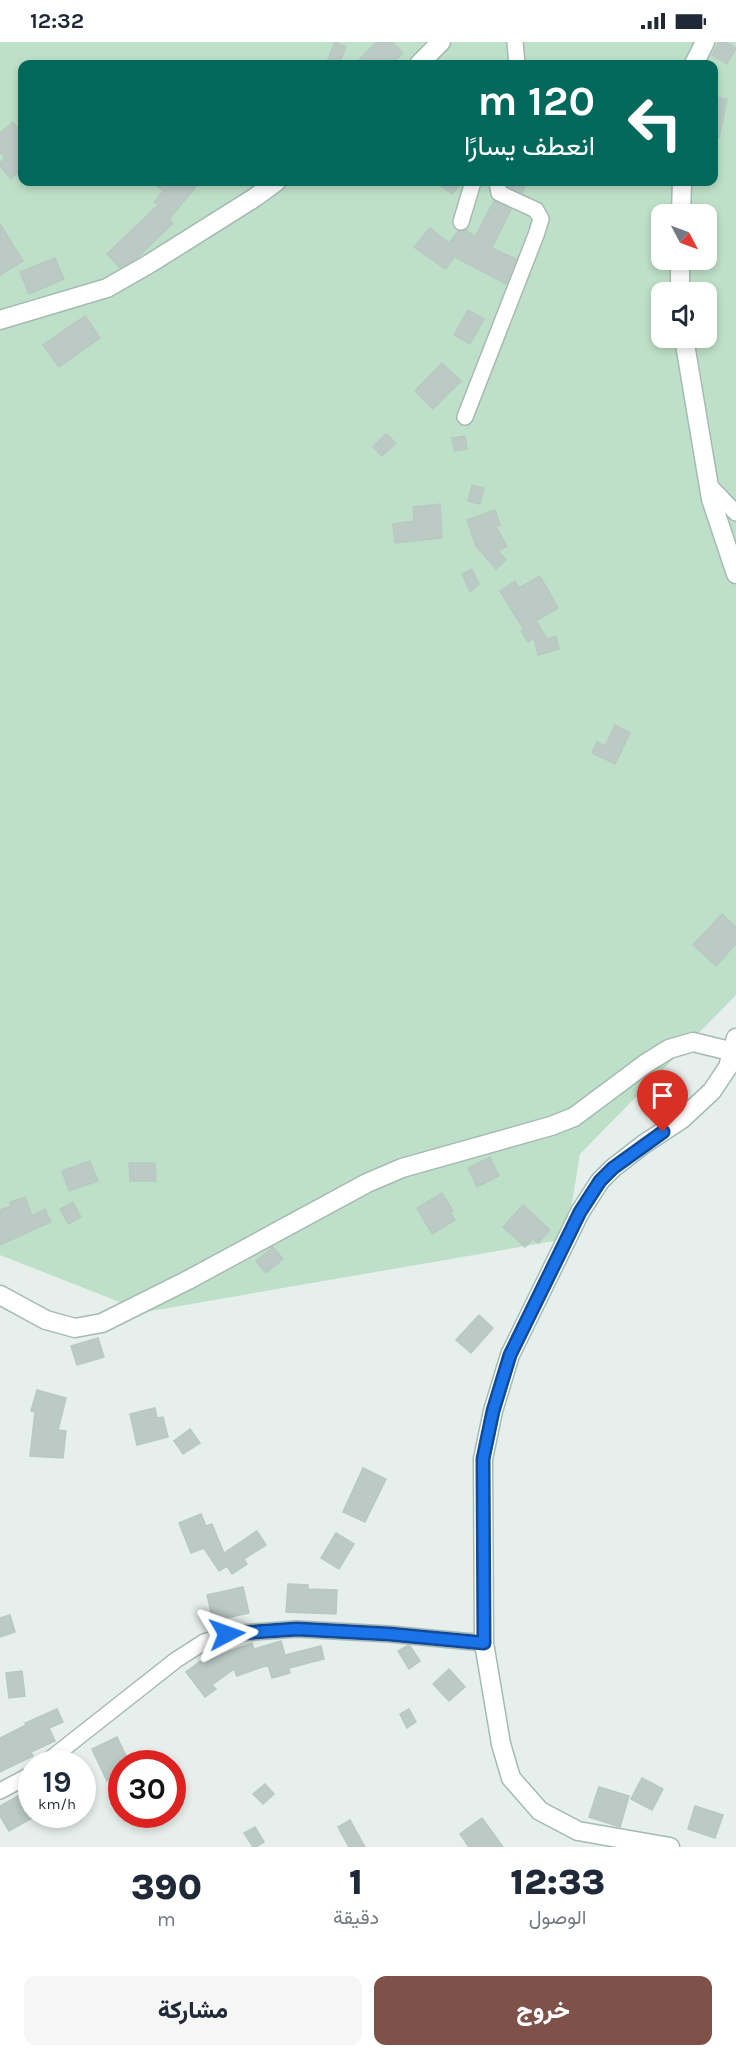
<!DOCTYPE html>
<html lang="ar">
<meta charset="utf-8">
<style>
:root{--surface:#fff;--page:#f6f6f7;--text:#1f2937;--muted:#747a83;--accent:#7f5249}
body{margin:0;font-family:Karla,Vazirmatn,sans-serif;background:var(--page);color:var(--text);direction:rtl;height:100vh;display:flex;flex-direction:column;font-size:22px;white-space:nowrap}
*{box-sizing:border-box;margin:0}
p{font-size:20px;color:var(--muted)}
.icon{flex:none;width:33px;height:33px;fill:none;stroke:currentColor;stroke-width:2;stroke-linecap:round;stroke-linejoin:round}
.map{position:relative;height:1805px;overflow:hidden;direction:ltr}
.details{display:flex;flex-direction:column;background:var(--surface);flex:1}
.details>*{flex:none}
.top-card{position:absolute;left:18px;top:18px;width:700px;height:126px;border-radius:12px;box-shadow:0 3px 9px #0003;direction:rtl;background:#00695c;color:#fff;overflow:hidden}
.needle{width:39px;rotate:131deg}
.buttons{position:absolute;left:651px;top:162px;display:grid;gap:12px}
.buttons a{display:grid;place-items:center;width:66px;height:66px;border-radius:12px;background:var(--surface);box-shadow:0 3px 9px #0003;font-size:30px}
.speed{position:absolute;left:18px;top:1708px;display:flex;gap:12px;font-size:30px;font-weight:700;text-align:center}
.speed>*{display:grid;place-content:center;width:78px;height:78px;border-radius:50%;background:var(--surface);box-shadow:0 3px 9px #0003;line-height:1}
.speed small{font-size:15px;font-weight:400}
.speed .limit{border:9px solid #d22;background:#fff;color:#111}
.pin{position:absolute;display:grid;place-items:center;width:51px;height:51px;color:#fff;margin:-62px -26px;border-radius:50% 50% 50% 0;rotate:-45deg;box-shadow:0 0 6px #0007}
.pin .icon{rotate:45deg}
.me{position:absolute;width:66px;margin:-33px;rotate:86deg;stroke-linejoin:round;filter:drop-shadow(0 0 4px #0008)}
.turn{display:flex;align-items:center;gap:21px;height:126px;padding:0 24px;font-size:27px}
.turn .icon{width:78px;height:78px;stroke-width:2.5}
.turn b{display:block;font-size:42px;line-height:51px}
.eta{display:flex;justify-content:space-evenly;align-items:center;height:102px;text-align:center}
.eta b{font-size:36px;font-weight:800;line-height:42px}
.action{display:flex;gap:12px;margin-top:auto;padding:12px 24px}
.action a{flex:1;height:69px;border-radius:12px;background:var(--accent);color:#fff;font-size:24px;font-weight:800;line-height:69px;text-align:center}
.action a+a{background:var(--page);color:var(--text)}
.status{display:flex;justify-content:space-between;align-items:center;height:42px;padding:0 30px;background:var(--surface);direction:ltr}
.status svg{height:16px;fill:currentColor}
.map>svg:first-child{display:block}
</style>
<div class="status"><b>12:32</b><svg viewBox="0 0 49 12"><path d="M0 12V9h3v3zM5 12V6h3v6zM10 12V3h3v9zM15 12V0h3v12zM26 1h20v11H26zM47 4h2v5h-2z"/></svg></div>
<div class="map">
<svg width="736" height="1805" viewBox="0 0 736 1805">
<rect width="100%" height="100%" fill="#e6efeb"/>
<path fill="#bfe0c8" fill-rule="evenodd" d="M 0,0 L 736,0 L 736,953 L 580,1112 L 566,1197 L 145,1270 L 0,1213 ZM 22,22 L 714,22 L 714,140 L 22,140 ZM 662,172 L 706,172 L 706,218 L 662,218 ZM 662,250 L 706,250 L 706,296 L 662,296 Z"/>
<path fill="#bbcac4" stroke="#b8c9c2" stroke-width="1.5" d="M 335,0 L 346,5 L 339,22 L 326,22 Z
M 377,0 L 392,0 L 403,11 L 392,22 L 355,22 Z
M 719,0 L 726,0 L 736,6 L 727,22 L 712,13 Z
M 714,55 L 727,57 L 719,96 L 714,96 Z
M 13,80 L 22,92 L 22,126 L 11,137 L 0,124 L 0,121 L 5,116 L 0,110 L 0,91 Z
M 152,140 L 200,140 L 169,177 L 173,181 L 137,216 L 120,226 L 107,212 L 158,163 L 154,160 L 163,149 Z
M 436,140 L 462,140 L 452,152 Z
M 507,140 L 526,140 L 522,151 L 508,144 Z
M 494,159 L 511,167 L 492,206 L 516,217 L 506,242 L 455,215 L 445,227 L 414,205 L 430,186 L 449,201 L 458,189 L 466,188 L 475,195 Z
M 0,182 L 23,219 L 0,233 Z
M 55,216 L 64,237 L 29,252 L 20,230 Z
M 468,268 L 484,277 L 470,302 L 454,293 Z
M 85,274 L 100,296 L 59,325 L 43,303 Z
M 442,321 L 461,339 L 433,367 L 415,349 Z
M 386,392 L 396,401 L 382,414 L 373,405 Z
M 465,394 L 467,407 L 454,409 L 452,396 Z
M 472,443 L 484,446 L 480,462 L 468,459 Z
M 440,462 L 442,496 L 395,501 L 393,482 L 414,479 L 413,465 Z
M 495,468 L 500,483 L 495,484 L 507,504 L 498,509 L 506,518 L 496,527 L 476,504 L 467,478 Z
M 472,527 L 479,542 L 470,550 L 462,532 Z
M 540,534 L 558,566 L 536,579 L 547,597 L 556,594 L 559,607 L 538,613 L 534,596 L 528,600 L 521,589 L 524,588 L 500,549 L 515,539 L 519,546 Z
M 615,683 L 630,691 L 615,722 L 592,711 L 597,700 L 605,704 Z
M 722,872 L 736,885 L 736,902 L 716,924 L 693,903 Z
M 490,1115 L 499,1134 L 477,1145 L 468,1126 Z
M 90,1119 L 98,1139 L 69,1149 L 62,1129 Z
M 129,1121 L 155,1121 L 156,1139 L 130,1139 Z
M 442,1151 L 453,1169 L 450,1170 L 455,1178 L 432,1192 L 417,1166 Z
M 25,1155 L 32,1174 L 45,1167 L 51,1180 L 0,1203 L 0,1168 L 11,1164 L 10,1160 Z
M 73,1160 L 81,1175 L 68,1182 L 60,1167 Z
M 523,1163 L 550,1188 L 538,1201 L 533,1197 L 525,1205 L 503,1185 Z
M 273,1205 L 283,1217 L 266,1231 L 256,1219 Z
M 479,1273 L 493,1286 L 471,1311 L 456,1298 Z
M 98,1296 L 104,1315 L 77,1323 L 71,1304 Z
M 37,1348 L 66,1356 L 58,1388 L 66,1389 L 63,1416 L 30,1414 L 35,1370 L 31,1369 Z
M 155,1366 L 157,1376 L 163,1375 L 168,1395 L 137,1403 L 130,1372 Z
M 190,1387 L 200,1401 L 183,1412 L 174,1399 Z
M 363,1426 L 386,1437 L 365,1480 L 343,1470 Z
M 201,1472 L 206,1484 L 212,1482 L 224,1511 L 257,1489 L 266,1503 L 244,1517 L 247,1522 L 232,1532 L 227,1524 L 219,1529 L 204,1506 L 191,1511 L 179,1481 Z
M 336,1491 L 354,1502 L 339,1527 L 321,1516 Z
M 288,1542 L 308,1543 L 308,1547 L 337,1548 L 336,1572 L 286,1570 Z
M 243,1545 L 249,1571 L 213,1579 L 207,1553 Z
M 10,1573 L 15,1590 L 0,1595 L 0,1576 Z
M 281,1599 L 285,1613 L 321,1604 L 324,1617 L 289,1626 L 290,1631 L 272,1636 L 268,1623 L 237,1634 L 234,1627 L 212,1643 L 216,1647 L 205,1655 L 186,1630 L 218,1606 L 222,1612 L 252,1601 L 254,1607 Z
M 407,1604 L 410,1604 L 420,1619 L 409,1627 L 398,1609 Z
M 449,1627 L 465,1645 L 449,1659 L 433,1642 Z
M 22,1629 L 25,1654 L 9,1656 L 6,1631 Z
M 57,1667 L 63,1680 L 49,1686 L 55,1699 L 31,1710 L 33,1714 L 0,1730 L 0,1696 L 26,1683 L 25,1681 Z
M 409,1667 L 416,1680 L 407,1686 L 400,1672 Z
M 117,1695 L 130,1722 L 122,1722 L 122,1732 L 107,1739 L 92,1707 Z
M 642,1736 L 663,1747 L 652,1768 L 631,1757 Z
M 265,1742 L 274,1752 L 263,1762 L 253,1752 Z
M 599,1745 L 629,1754 L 620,1785 L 589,1775 Z
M 32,1746 L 32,1776 L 9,1789 L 0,1774 L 0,1764 Z
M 695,1764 L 723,1773 L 715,1796 L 688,1787 Z
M 482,1776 L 503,1805 L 469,1805 L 460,1792 Z
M 350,1778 L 365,1805 L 349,1805 L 338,1785 Z
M 255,1785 L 264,1800 L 256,1805 L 253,1805 L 244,1791 Z"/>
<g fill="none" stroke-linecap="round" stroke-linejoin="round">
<defs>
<path id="street" d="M 515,0 L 517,22
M 461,180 L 473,140
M 465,375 L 536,193 L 541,177 L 536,168 L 499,151 L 497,140
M 709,443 L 736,471
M 44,1722 L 176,1618 L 204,1600 L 227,1592 L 297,1587 L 389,1592 L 484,1601
M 0,1749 L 32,1732"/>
<path id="secondary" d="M 419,22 L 441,0
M 694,22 L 705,0
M 681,172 L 682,140
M 680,218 L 680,250
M 0,278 L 107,246 L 149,222 L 254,156 L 276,140
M 684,296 L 711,457 L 736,532
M 0,1253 L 46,1278 L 75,1286 L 102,1281 L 188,1238 L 367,1141 L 402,1126 L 551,1084 L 574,1075 L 645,1022 L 669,1007 L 693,1000 L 734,1010
M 670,1805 L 578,1789 L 540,1769 L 511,1736 L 501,1702 L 484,1601 L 483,1417 L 493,1369 L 510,1313 L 580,1170 L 600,1139 L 613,1126 L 644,1102 L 682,1077 L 712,1049 L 728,1025 L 736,996"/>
</defs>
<use href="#street" stroke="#a8b8b2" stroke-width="18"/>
<use href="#secondary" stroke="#a4bbb3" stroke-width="21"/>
<use href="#street" stroke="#fff" stroke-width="15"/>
<use href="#secondary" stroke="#fff" stroke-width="18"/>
</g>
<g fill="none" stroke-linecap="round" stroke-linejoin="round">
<defs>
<path id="route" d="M 227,1592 L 297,1587 L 389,1592 L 484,1601 L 483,1417 L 493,1369 L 510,1313 L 580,1170 L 600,1139 L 613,1126 L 663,1090"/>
</defs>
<use href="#route" stroke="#114b97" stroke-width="15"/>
<use href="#route" stroke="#1a73e8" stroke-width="10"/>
</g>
</svg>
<div class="buttons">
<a><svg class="needle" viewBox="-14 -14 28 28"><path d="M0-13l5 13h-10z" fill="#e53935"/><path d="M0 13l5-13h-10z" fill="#747a83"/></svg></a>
<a><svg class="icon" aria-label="sound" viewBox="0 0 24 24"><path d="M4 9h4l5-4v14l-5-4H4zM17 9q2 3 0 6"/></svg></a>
</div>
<div class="speed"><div>19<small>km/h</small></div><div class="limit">30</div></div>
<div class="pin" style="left:663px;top:1090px;background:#d93025"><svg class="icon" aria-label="arrive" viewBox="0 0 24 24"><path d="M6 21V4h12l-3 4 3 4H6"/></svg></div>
<svg class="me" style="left:227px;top:1592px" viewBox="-20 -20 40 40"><path d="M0-17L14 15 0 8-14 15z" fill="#1a73e8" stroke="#fff" stroke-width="4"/></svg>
<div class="top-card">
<div class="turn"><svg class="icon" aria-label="left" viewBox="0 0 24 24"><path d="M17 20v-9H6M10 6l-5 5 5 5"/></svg><div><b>120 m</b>انعطف يسارًا</div></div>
</div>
</div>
<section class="details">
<div class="eta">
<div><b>12:33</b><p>الوصول</p></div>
<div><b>1</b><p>دقيقة</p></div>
<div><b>390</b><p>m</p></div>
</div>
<div class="action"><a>خروج</a><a>مشاركة</a></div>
</section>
